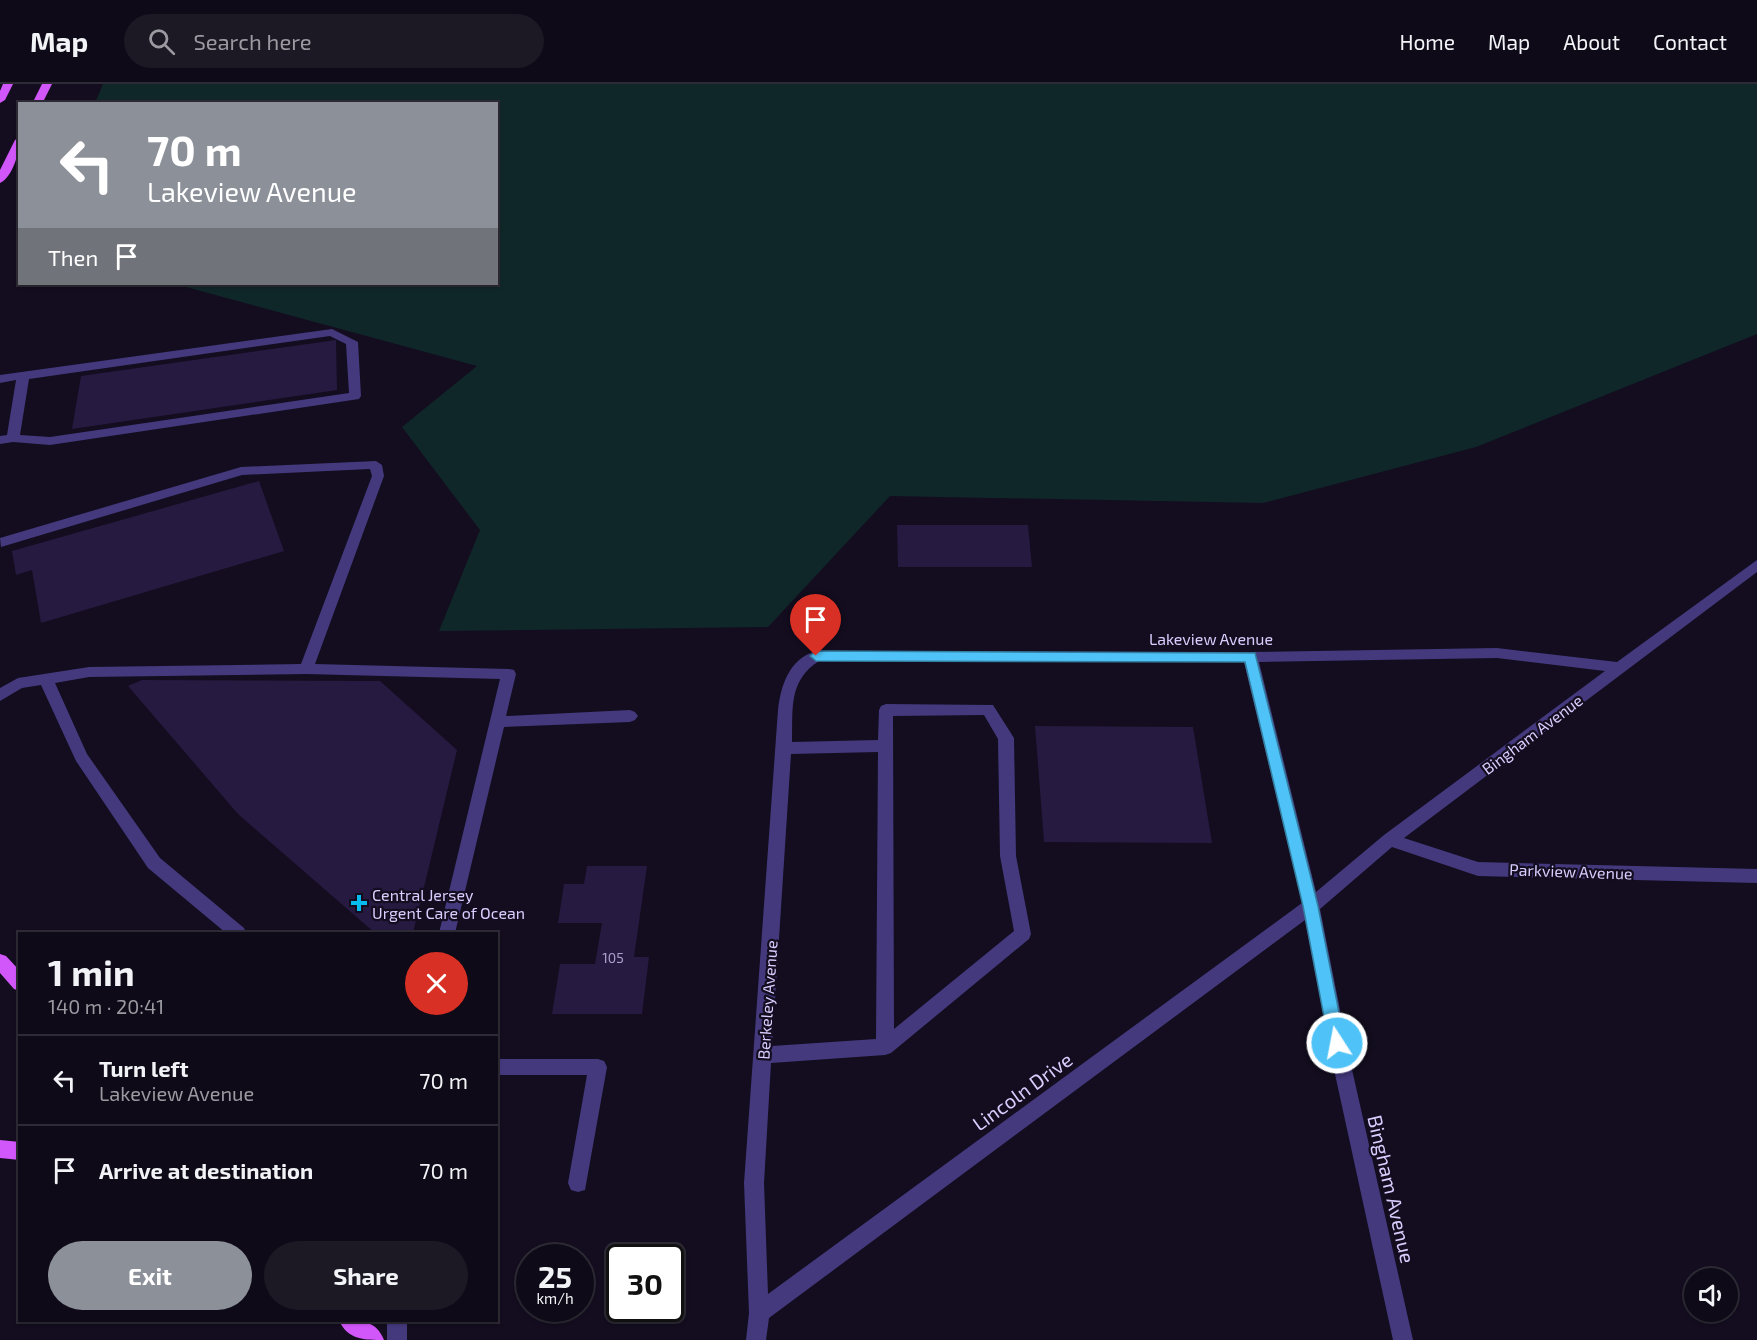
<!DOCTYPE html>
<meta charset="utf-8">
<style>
:root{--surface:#0e0a17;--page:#1c1824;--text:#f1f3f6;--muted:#9b9aa1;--line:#2e2b36;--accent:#8c9099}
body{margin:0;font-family:"Exo 2",sans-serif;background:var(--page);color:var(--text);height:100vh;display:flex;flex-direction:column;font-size:22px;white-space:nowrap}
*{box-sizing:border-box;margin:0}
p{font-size:20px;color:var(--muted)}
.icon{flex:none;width:33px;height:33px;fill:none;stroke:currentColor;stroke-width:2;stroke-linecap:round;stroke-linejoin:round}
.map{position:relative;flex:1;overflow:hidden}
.sheet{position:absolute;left:18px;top:848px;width:480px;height:390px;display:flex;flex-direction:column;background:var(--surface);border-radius:0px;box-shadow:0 2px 4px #0004,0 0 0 2px var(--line)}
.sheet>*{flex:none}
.banner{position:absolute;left:18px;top:18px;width:480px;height:183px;border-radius:0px;box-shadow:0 2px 4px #0004,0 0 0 2px var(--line);background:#8c9099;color:#fff;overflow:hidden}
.tools{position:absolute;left:1684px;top:1184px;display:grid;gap:12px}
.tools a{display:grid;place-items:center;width:54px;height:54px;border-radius:50%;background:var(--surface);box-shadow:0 2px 4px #0004,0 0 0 2px var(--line);font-size:30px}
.speed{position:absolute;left:516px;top:1160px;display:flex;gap:12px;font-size:30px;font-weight:700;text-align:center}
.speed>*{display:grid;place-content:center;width:78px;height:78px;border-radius:50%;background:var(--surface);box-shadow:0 2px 4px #0004,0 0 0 2px var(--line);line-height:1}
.speed small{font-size:15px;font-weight:400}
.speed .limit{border:3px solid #111;border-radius:9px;background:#fff;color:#111}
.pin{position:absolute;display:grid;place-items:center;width:51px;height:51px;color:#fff;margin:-62px -26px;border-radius:50% 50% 50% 0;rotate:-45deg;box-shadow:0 0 6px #0007}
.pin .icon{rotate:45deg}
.me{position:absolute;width:66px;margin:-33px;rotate:349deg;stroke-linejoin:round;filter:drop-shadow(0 0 4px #0008)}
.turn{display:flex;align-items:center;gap:21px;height:126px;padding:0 30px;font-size:27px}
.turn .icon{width:78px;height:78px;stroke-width:2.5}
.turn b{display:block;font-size:42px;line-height:51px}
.then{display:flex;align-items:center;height:57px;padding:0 30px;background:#0003;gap:12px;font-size:22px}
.round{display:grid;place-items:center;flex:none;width:63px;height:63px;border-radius:32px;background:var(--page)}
.head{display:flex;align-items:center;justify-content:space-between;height:102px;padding:0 30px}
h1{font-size:36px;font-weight:700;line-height:45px}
.button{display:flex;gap:12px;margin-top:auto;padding:12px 30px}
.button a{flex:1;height:69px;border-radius:36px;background:var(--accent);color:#fff;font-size:24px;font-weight:700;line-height:69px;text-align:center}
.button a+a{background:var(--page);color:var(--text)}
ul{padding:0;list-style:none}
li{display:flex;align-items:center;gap:18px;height:90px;padding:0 30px;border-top:2px solid var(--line)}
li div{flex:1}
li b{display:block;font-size:22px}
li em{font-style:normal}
header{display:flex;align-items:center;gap:36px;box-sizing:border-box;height:84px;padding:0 30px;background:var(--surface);border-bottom:2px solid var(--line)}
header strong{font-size:28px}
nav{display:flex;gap:33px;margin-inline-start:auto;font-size:21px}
.search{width:420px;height:54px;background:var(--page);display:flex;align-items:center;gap:15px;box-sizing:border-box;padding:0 21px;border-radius:33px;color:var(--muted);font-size:22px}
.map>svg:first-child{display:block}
</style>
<header>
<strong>Map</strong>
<div class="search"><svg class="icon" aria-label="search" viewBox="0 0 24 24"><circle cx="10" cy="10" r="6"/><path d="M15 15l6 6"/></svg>Search here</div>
<nav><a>Home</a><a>Map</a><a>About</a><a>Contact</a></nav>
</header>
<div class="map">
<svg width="1757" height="1256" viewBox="0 0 1757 1256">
<rect width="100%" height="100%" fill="#130d1f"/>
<path fill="#102729" d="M 103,0 L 1757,0 L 1757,250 L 1476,363 L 1263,419 L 890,412 L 768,543 L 439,547 L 480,446 L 402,343 L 477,282 L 175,200 L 496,200 L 496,20 L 95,19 Z"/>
<path fill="#261a40" d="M 336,256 L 337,306 L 72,345 L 81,292 Z
M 259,397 L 284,467 L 41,539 L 32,486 L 16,491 L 12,467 Z
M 897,441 L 1028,441 L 1032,483 L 898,483 Z
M 142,596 L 380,597 L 457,666 L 413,849 L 375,849 L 238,730 L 128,602 Z
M 1035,642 L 1193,643 L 1212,759 L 1044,758 Z
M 587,782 L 647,782 L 634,873 L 649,873 L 642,930 L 552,930 L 560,880 L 595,880 L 602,839 L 558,839 L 564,800 L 584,800 Z"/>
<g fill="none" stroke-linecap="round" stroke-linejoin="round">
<path fill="#44397d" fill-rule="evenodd" d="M 332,245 L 358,258 L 361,312 L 359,315 L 50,361 L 13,358 L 0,360 L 0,352 L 7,351 L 16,296 L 0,299 L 0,291 ZM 330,252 L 346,260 L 349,309 L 50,353 L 20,351 L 29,295 Z
M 376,377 L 382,381 L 384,392 L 315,580 L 509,585 L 514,586 L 516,590 L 506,632 L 630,626 L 635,628 L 638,632 L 635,636 L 630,638 L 504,643 L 455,849 L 439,849 L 500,595 L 306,590 L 89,593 L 55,599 L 87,670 L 160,774 L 244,844 L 246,849 L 226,849 L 148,784 L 76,677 L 41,601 L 22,604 L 0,617 L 0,604 L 18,594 L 89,583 L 301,580 L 372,392 L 370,385 L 242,391 L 1,463 L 0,454 L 241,383 Z
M 1757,476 L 1757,488 L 1404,754 L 1478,778 L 1757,785 L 1757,799 L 1478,792 L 1392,763 L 1320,825 L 1351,981 L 1413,1256 L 1393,1256 L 1333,981 L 1305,836 L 769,1234 L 766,1256 L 746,1256 L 749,1229 L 744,1099 L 778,626 C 781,601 789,575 816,567 L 1250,568 L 1497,564 L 1617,578 ZM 1497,574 L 1605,587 L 1384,751 L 1316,808 L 1259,578 ZM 819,577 L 1244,578 L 1302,819 L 768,1210 L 764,1099 L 771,979 L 885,971 L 891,969 L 1029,855 L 1031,850 L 1016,772 L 1014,654 L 993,621 L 886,620 L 881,622 L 879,626 L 878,656 L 792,658 C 793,625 788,597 819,577 ZM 984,631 L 998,655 L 1000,772 L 1014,847 L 894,945 L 893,632 ZM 878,668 L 876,955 L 772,962 L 791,670 Z
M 496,975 L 598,975 L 604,977 L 607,983 L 585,1106 L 578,1108 L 571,1106 L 568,1099 L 587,991 L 496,991 Z
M 387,1236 L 407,1236 L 407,1256 L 387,1256 Z"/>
<path fill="#d257fb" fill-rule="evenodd" d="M 3,0 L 13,0 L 5,16 L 0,19 L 0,7 Z
M 42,0 L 52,0 L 42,20 L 32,20 Z
M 20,53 C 20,67 13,93 0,99 L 0,86 L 15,56 Z
M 0,870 L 6,872 L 20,887 L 20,907 L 14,905 L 0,889 Z
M 0,1056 L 20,1058 L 20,1076 L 0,1074 Z
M 339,1236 C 358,1236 376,1235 384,1256 C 365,1256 347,1256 339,1236 Z"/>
</g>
<path fill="#4fc3f7" stroke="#337fa1" stroke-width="1.5" d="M 816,567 L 1255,569 L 1318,822 L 1345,959 L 1343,964 L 1337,966 L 1331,964 L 1329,959 L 1303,822 L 1245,578 L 816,577 L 810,572 Z"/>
<path fill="#06bbf0" stroke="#130d1f" stroke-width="2" d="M356 810h6v6h6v6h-6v6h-6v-6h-6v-6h6z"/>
<g text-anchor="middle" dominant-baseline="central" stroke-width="4.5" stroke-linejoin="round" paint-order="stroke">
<g font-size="14" fill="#aca0ce">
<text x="613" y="873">105</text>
</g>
<g font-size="16" fill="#d9cdfe" stroke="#130d1f">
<text x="1211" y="554">Lakeview Avenue</text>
<text transform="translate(1532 650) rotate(-37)">Bingham Avenue</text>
<text transform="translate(1571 787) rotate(2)">Parkview Avenue</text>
<text transform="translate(767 916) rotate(-86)">Berkeley Avenue</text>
</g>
<g font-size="16" fill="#d9cdfe" stroke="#130d1f" text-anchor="start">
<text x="372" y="810">Central Jersey<tspan x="372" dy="18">Urgent Care of Ocean</tspan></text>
</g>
<g font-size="20" fill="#d9cdfe" stroke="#130d1f">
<text transform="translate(1022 1007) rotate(-36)">Lincoln Drive</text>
<text transform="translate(1392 1105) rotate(77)">Bingham Avenue</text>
</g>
</g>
</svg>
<div class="tools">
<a><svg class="icon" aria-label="sound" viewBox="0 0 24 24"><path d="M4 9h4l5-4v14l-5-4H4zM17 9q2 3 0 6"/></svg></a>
</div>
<div class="speed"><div>25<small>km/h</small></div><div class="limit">30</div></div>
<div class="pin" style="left:816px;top:572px;background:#d93025"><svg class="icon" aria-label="arrive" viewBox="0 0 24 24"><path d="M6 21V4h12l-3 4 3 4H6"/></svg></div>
<svg class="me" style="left:1337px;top:959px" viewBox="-20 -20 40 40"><circle r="17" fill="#4fc3f7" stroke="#fff" stroke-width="3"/><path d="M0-11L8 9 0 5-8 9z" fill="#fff"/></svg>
<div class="banner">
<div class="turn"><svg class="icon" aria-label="left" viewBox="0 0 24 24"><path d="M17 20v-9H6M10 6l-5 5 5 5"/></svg><div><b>70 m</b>Lakeview Avenue</div></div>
<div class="then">Then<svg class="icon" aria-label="arrive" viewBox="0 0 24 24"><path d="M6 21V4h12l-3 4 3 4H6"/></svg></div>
</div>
<section class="sheet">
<div class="head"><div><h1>1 min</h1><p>140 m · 20:41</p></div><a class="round" style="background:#d93025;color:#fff"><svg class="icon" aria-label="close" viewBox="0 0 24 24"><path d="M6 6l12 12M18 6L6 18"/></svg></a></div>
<ul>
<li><svg class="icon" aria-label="left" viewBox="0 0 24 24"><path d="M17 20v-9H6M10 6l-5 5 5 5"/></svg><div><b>Turn left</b><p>Lakeview Avenue</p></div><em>70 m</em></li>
<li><svg class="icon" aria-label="arrive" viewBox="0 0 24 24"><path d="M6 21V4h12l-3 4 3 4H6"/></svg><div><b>Arrive at destination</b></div><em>70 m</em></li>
</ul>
<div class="button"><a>Exit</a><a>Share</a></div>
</section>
</div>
